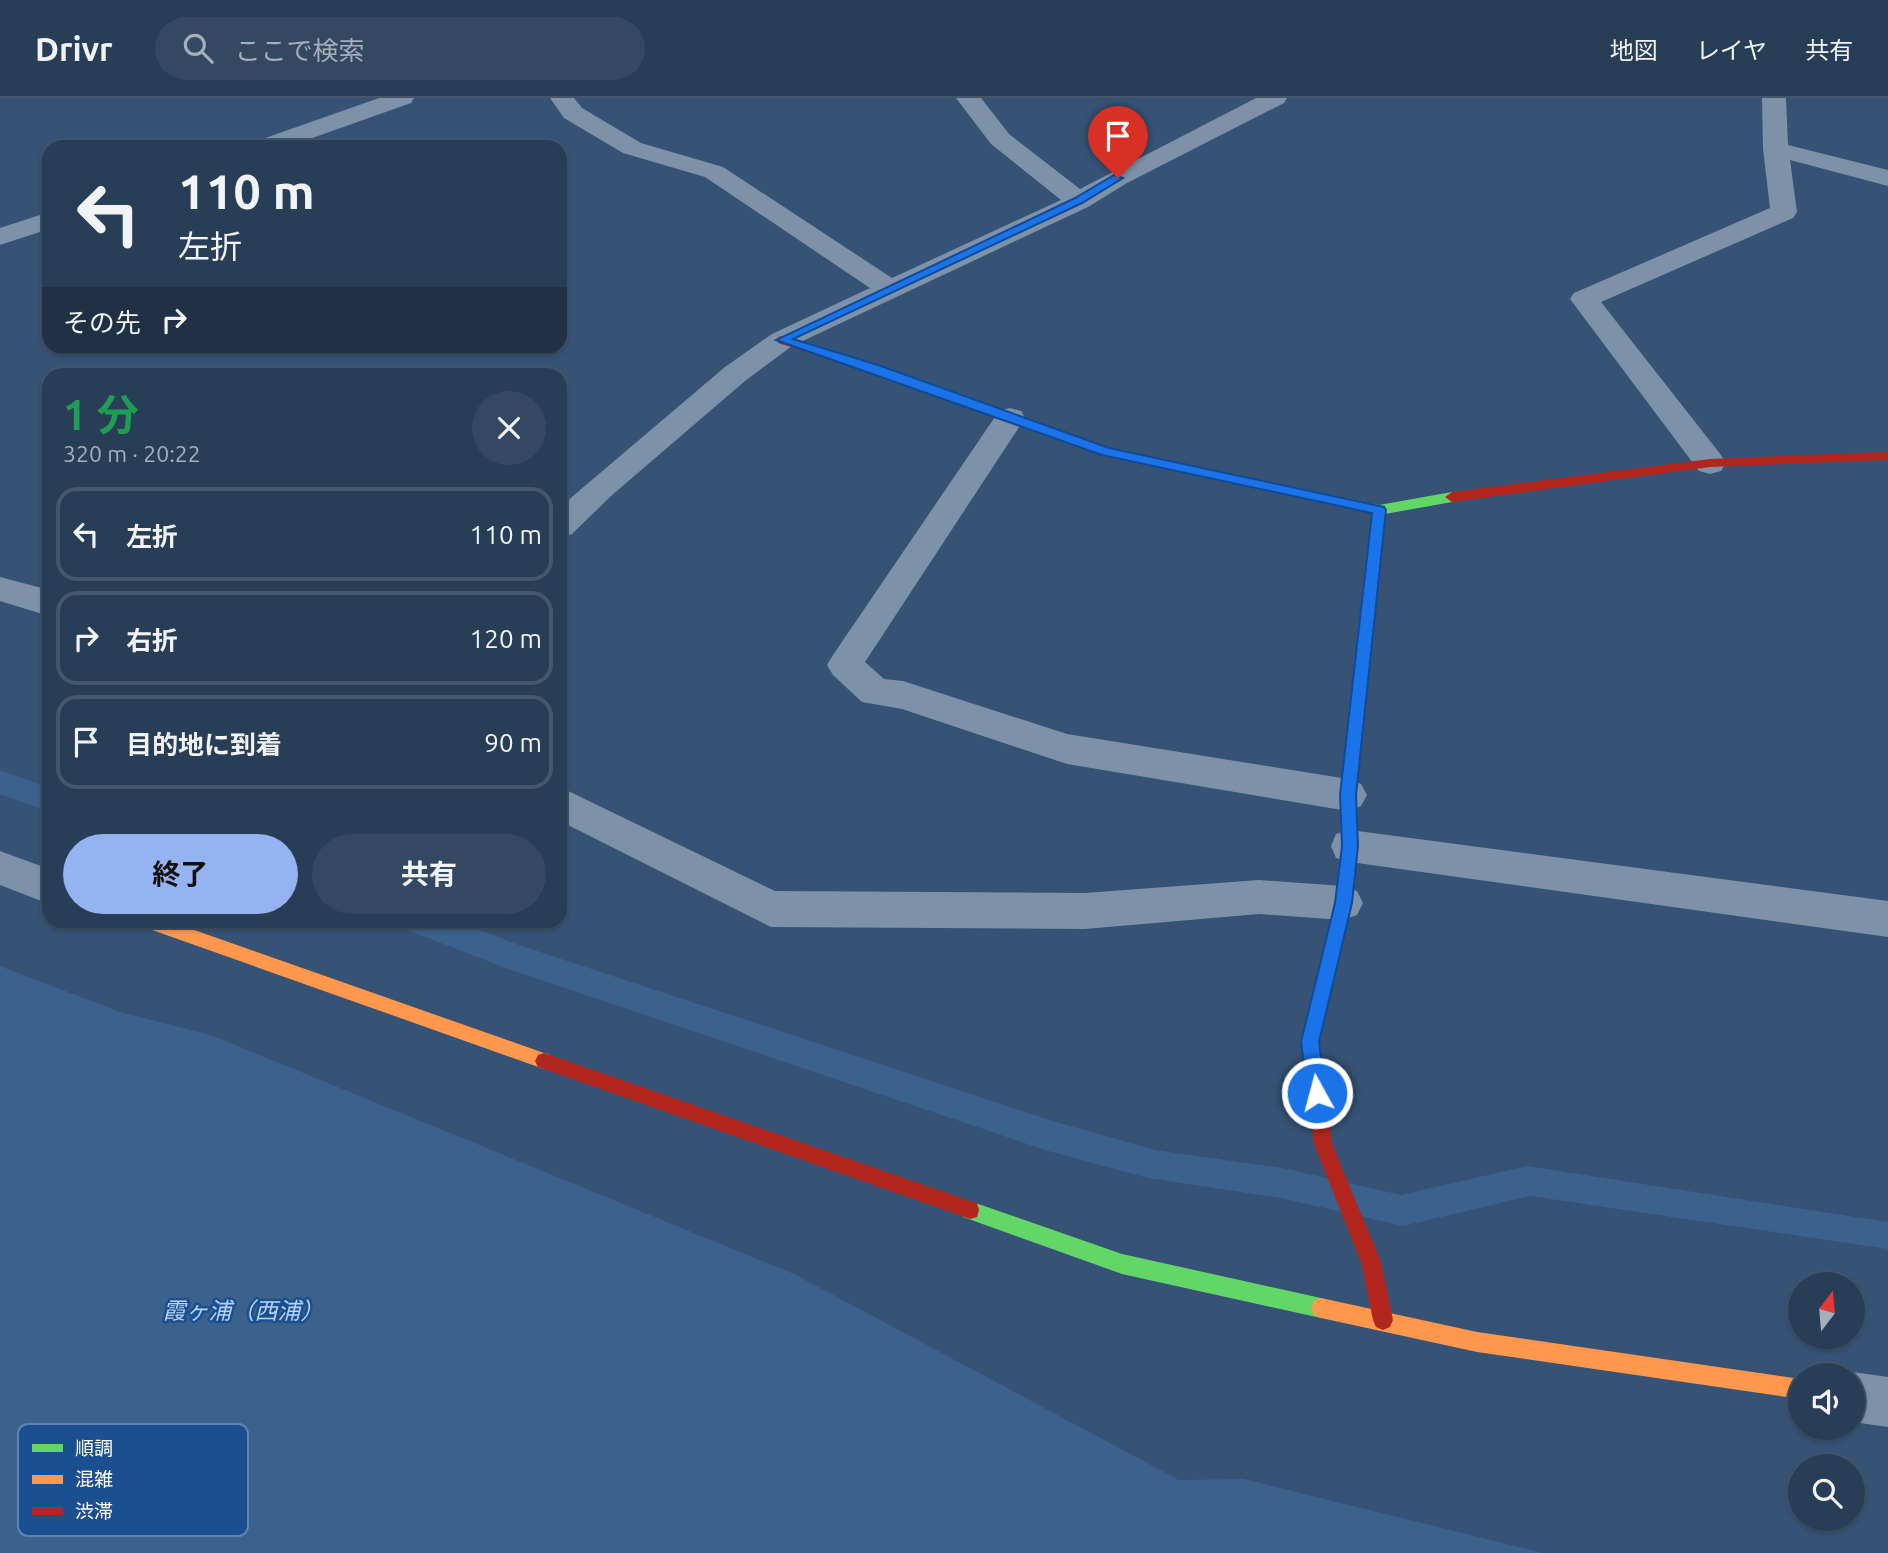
<!DOCTYPE html>
<html lang="ja">
<meta charset="utf-8">
<style>
:root{--surface:#283e57;--page:#344961;--text:#f1f3f6;--muted:#a5aeba;--line:#44576d;--accent:#95b2f1}
body{margin:0;font-family:Ubuntu,"Noto Sans JP",sans-serif;background:var(--page);color:var(--text);height:100vh;display:flex;flex-direction:column;font-size:26px;white-space:nowrap}
*{box-sizing:border-box;margin:0}
p{font-size:23px;color:var(--muted)}
.icon{flex:none;width:38px;height:38px;fill:none;stroke:currentColor;stroke-width:2;stroke-linecap:round;stroke-linejoin:round}
.map{position:relative;flex:1;overflow:hidden}
.drawer{position:absolute;left:42px;top:270px;width:525px;height:560px;display:flex;flex-direction:column;background:var(--surface);border-radius:21px;box-shadow:0 2px 5px #0004,0 0 0 2px var(--line)}
.drawer>*{flex:none}
.top-card{position:absolute;left:42px;top:42px;width:525px;height:214px;border-radius:21px;box-shadow:0 2px 5px #0004,0 0 0 2px var(--line);background:#283e57;color:var(--text);overflow:hidden}
.needle{width:46px;rotate:16deg}
.tools{position:absolute;left:1788px;top:1174px;display:grid;gap:14px}
.tools a{display:grid;place-items:center;width:77px;height:77px;border-radius:50%;background:var(--surface);box-shadow:0 2px 5px #0004,0 0 0 2px var(--line);font-size:35px}
.pin{position:absolute;display:grid;place-items:center;width:60px;height:60px;color:#fff;margin:-72px -30px;border-radius:50% 50% 50% 0;rotate:-45deg;box-shadow:0 0 7px #0007}
.pin .icon{rotate:45deg}
.me{position:absolute;width:77px;margin:-38px;rotate:353deg;stroke-linejoin:round;filter:drop-shadow(0 0 5px #0008)}
.turn{display:flex;align-items:center;gap:24px;height:147px;padding:0 21px;font-size:32px}
.turn .icon{width:91px;height:91px;stroke-width:2.5}
.turn b{display:block;font-size:49px;line-height:60px}
.then{display:flex;align-items:center;height:66px;padding:0 21px;background:#0003;gap:14px;font-size:26px}
.round{display:grid;place-items:center;flex:none;width:74px;height:74px;border-radius:37px;background:var(--page)}
.head{display:flex;align-items:center;justify-content:space-between;height:119px;padding:0 21px}
h1{font-size:42px;font-weight:700;line-height:52px;color:#1e9e55}
.action{display:flex;gap:14px;margin-top:auto;padding:14px 21px}
.action a{flex:1;height:80px;border-radius:42px;background:var(--accent);color:#111;font-size:28px;font-weight:700;line-height:80px;text-align:center}
.action a+a{background:var(--page);color:var(--text)}
ul{padding:0;list-style:none}
li{display:flex;align-items:center;gap:21px;height:94px;margin:0 14px 10px;padding:0 7px;border:4px solid var(--line);border-radius:21px}
li div{flex:1}
li b{display:block;font-size:26px}
li em{font-style:normal}
header{display:flex;align-items:center;gap:42px;box-sizing:border-box;height:98px;padding:0 35px;background:var(--surface);border-bottom:2px solid var(--line)}
header strong{font-size:33px}
nav{display:flex;gap:38px;margin-inline-start:auto;font-size:24px}
.search{width:490px;height:63px;background:var(--page);display:flex;align-items:center;gap:18px;box-sizing:border-box;padding:0 24px;border-radius:38px;color:var(--muted);font-size:26px}
.map>svg:first-child{display:block}
</style>
<header>
<strong>Drivr</strong>
<div class="search"><svg class="icon" aria-label="search" viewBox="0 0 24 24"><circle cx="10" cy="10" r="6"/><path d="M15 15l6 6"/></svg>ここで検索</div>
<nav><a>地図</a><a>レイヤ</a><a>共有</a></nav>
</header>
<div class="map">
<svg width="1888" height="1455" viewBox="0 0 1888 1455">
<rect width="100%" height="100%" fill="#365274"/>
<path fill="#3b618d" d="M 0,672 L 49,690 L 49,714 L 0,696 Z
M 384,823 L 458,823 L 519,847 L 1056,1024 L 1155,1052 L 1283,1070 L 1401,1097 L 1527,1068 L 1888,1124 L 1888,1151 L 1530,1098 L 1403,1128 L 1281,1100 L 1148,1080 L 1048,1053 L 503,869 Z
M 0,868 L 120,914 L 211,937 L 794,1176 L 1179,1382 L 1244,1381 L 1543,1455 L 0,1455 Z"/>
<g fill="none" stroke-linecap="round" stroke-linejoin="round">
<path fill="#7d92a8" fill-rule="evenodd" d="M 379,0 L 414,0 L 411,5 L 287,49 L 250,49 L 254,44 Z
M 550,0 L 574,0 L 582,10 L 641,45 L 723,69 L 892,180 L 1061,102 L 991,46 L 956,0 L 981,0 L 1009,36 L 1080,91 L 1256,0 L 1287,0 L 1284,5 L 1127,85 L 1088,109 L 792,248 L 745,283 L 611,398 L 572,436 L 560,440 L 560,409 L 725,269 L 772,236 L 870,190 L 705,79 L 623,55 L 564,20 Z
M 1762,0 L 1786,0 L 1788,47 L 1888,72 L 1888,88 L 1790,62 L 1797,114 L 1793,120 L 1601,204 L 1721,357 L 1726,365 L 1721,373 L 1710,376 L 1699,373 L 1570,201 L 1574,195 L 1770,110 L 1763,51 Z
M 49,114 L 49,131 L 0,147 L 0,130 Z
M 1010,310 L 1021,313 L 1025,320 L 865,564 L 884,581 L 903,583 L 1067,636 L 1348,681 L 1361,686 L 1367,697 L 1361,708 L 1348,713 L 1067,666 L 902,611 L 862,604 L 833,577 L 827,567 L 833,557 L 999,313 Z
M 0,479 L 49,492 L 49,518 L 0,503 Z
M 560,689 L 775,793 L 1085,795 L 1259,782 L 1343,788 L 1357,793 L 1363,805 L 1357,817 L 1343,822 L 1259,816 L 1085,831 L 771,829 L 560,723 Z
M 1350,732 L 1888,803 L 1888,839 L 1350,764 L 1336,760 L 1331,748 L 1336,736 Z
M 0,753 L 49,771 L 49,806 L 0,787 Z
M 1853,1274 L 1888,1279 L 1888,1329 L 1853,1324 L 1853,1278 L 1845,1278 Z"/>
<path fill="#63d668" fill-rule="evenodd" d="M 1115,352 L 1379,407 L 1452,394 L 1457,396 L 1457,402 L 1452,404 L 1385,416 L 1354,710 L 1342,710 L 1340,705 L 1372,415 L 1110,359 L 1109,356 Z
M 970,1103 L 1122,1156 L 1321,1200 L 1328,1203 L 1331,1210 L 1328,1217 L 1321,1220 L 1122,1176 L 963,1119 L 961,1112 L 963,1105 Z"/>
<path fill="#ff974d" fill-rule="evenodd" d="M 1348,699 L 1354,700 L 1356,705 L 1358,748 L 1351,805 L 1319,944 L 1324,984 L 1321,990 L 1315,992 L 1309,990 L 1306,984 L 1301,944 L 1335,805 L 1342,748 L 1340,705 L 1342,700 Z
M 136,822 L 166,822 L 544,955 L 550,957 L 553,963 L 550,969 L 544,971 L 138,827 Z
M 1321,1200 L 1477,1234 L 1801,1281 L 1801,1301 L 1477,1254 L 1321,1220 L 1314,1217 L 1311,1210 L 1314,1203 Z"/>
<path fill="#b3261e" fill-rule="evenodd" d="M 782,238 L 877,267 L 1120,353 L 1121,356 L 1115,360 L 1110,359 L 869,273 L 778,245 L 778,239 Z
M 1888,354 L 1888,362 L 1710,369 L 1452,404 L 1445,399 L 1452,394 L 1710,361 Z
M 544,955 L 970,1103 L 977,1105 L 979,1112 L 977,1119 L 970,1121 L 544,971 L 538,969 L 535,963 L 538,957 Z
M 1315,976 L 1321,978 L 1324,984 L 1332,1046 L 1381,1164 L 1393,1222 L 1390,1229 L 1383,1232 L 1376,1229 L 1373,1222 L 1361,1164 L 1314,1046 L 1306,984 L 1309,978 Z"/>
</g>
<path fill="#1a73e8" stroke="#114b97" stroke-width="2" d="M 1114,77 L 1123,80 L 1082,105 L 793,241 L 878,267 L 1109,350 L 1384,409 L 1386,412 L 1356,697 L 1358,748 L 1352,805 L 1319,944 L 1326,995 L 1323,1001 L 1317,1003 L 1310,1001 L 1308,995 L 1301,944 L 1335,805 L 1342,748 L 1340,697 L 1372,415 L 1102,357 L 776,242 L 1075,100 Z"/>
<g text-anchor="middle" dominant-baseline="central" stroke-width="5" stroke-linejoin="round" paint-order="stroke">
<g font-size="23" font-style="italic" fill="#b5d3f5" stroke="#1b4f8f">
<text x="243" y="1212">霞ヶ浦（西浦）</text>
</g>
</g>
<rect x="18" y="1326" width="230" height="112" rx="10" fill="#1b4f8f" stroke="#5f84b1" stroke-width="2"/>
<rect x="32" y="1346" width="31" height="8" fill="#63d668"/>
<rect x="32" y="1377" width="31" height="9" fill="#ff974d"/>
<rect x="32" y="1409" width="31" height="8" fill="#b3261e"/>
<g font-size="19" fill="#fff">
<text x="75" y="1357">順調</text>
<text x="75" y="1388">混雑</text>
<text x="75" y="1420">渋滞</text>
</g>
</svg>
<div class="tools">
<a><svg class="needle" viewBox="-14 -14 28 28"><path d="M0-13l5 13h-10z" fill="#e53935"/><path d="M0 13l5-13h-10z" fill="#a5aeba"/></svg></a>
<a><svg class="icon" aria-label="sound" viewBox="0 0 24 24"><path d="M4 9h4l5-4v14l-5-4H4zM17 9q2 3 0 6"/></svg></a>
<a><svg class="icon" aria-label="search" viewBox="0 0 24 24"><circle cx="10" cy="10" r="6"/><path d="M15 15l6 6"/></svg></a>
</div>
<div class="pin" style="left:1118px;top:80px;background:#d93025"><svg class="icon" aria-label="arrive" viewBox="0 0 24 24"><path d="M6 21V4h12l-3 4 3 4H6"/></svg></div>
<svg class="me" style="left:1317px;top:995px" viewBox="-20 -20 40 40"><circle r="17" fill="#1a73e8" stroke="#fff" stroke-width="3"/><path d="M0-11L8 9 0 5-8 9z" fill="#fff"/></svg>
<div class="top-card">
<div class="turn"><svg class="icon" aria-label="left" viewBox="0 0 24 24"><path d="M17 20v-9H6M10 6l-5 5 5 5"/></svg><div><b>110 m</b>左折</div></div>
<div class="then">その先<svg class="icon" aria-label="right" viewBox="0 0 24 24"><path d="M7 20v-9h11M14 6l5 5-5 5"/></svg></div>
</div>
<section class="drawer">
<div class="head"><div><h1>1 分</h1><p>320 m · 20:22</p></div><a class="round"><svg class="icon" aria-label="close" viewBox="0 0 24 24"><path d="M6 6l12 12M18 6L6 18"/></svg></a></div>
<ul>
<li><svg class="icon" aria-label="left" viewBox="0 0 24 24"><path d="M17 20v-9H6M10 6l-5 5 5 5"/></svg><div><b>左折</b></div><em>110 m</em></li>
<li><svg class="icon" aria-label="right" viewBox="0 0 24 24"><path d="M7 20v-9h11M14 6l5 5-5 5"/></svg><div><b>右折</b></div><em>120 m</em></li>
<li><svg class="icon" aria-label="arrive" viewBox="0 0 24 24"><path d="M6 21V4h12l-3 4 3 4H6"/></svg><div><b>目的地に到着</b></div><em>90 m</em></li>
</ul>
<div class="action"><a>終了</a><a>共有</a></div>
</section>
</div>
